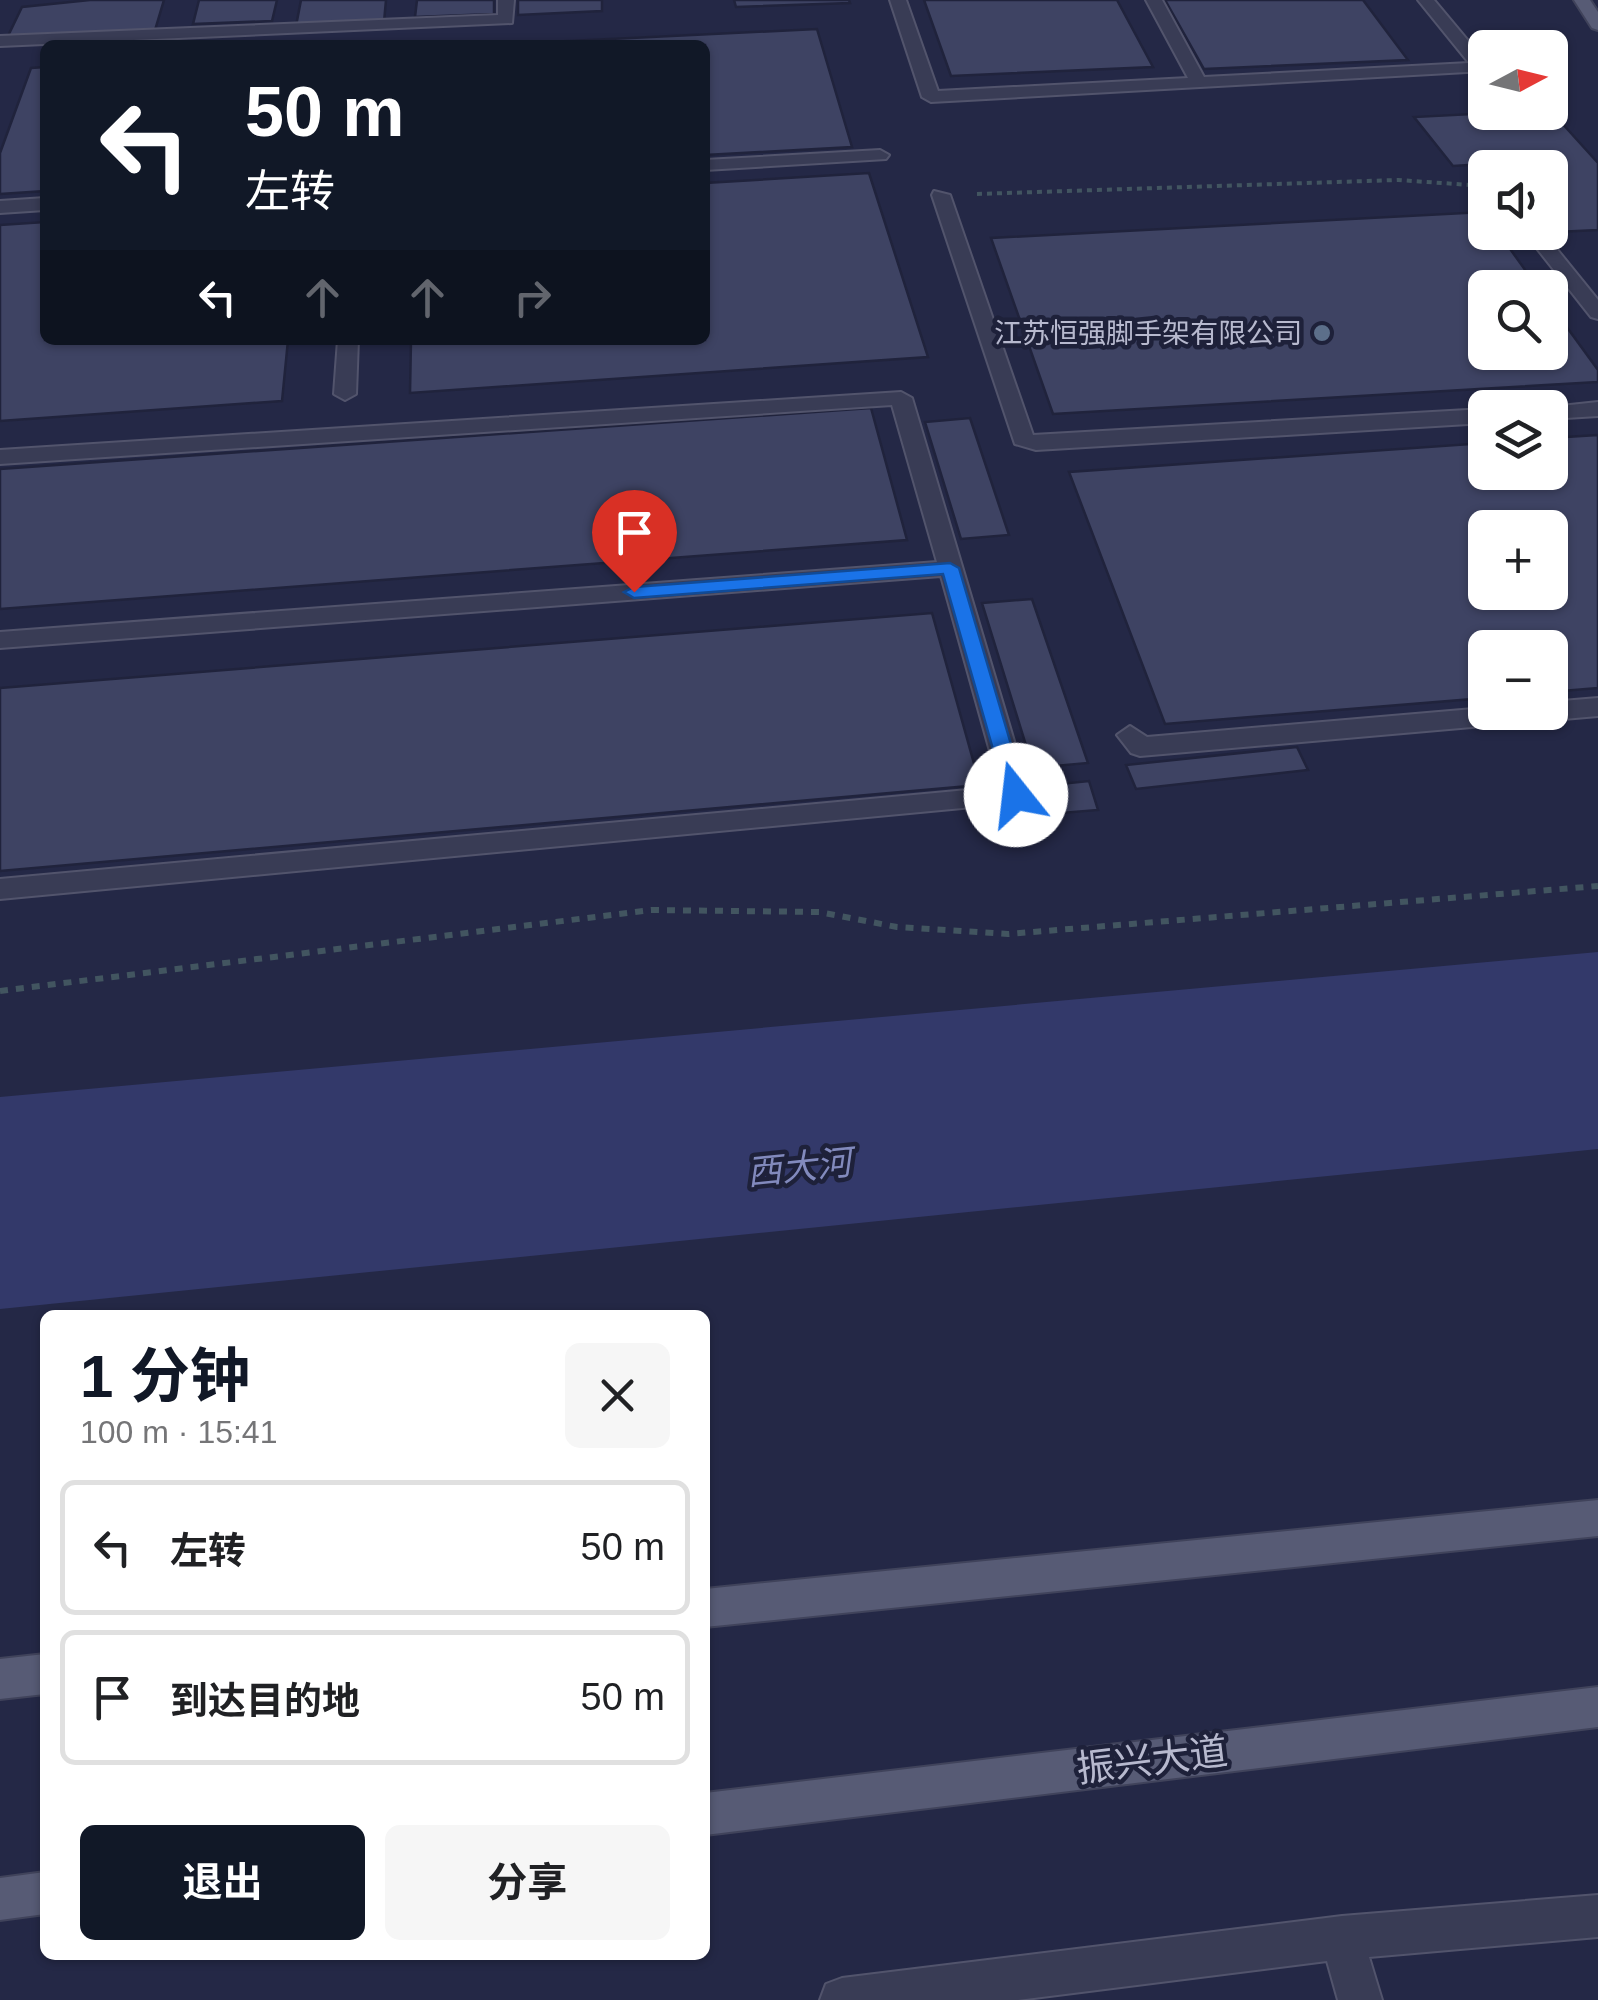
<!DOCTYPE html>
<html lang="zh">
<meta charset="utf-8">
<style>
:root{--surface:#fff;--page:#f6f6f6;--text:#202124;--muted:#757577;--line:#e0e0e0;--accent:#111827}
body{margin:0;font-family:Arial,"Noto Sans SC",sans-serif;background:var(--page);color:var(--text);height:100vh;display:flex;flex-direction:column;font-size:38px;white-space:nowrap}
*{box-sizing:border-box;margin:0}
p{font-size:32px;color:var(--muted)}
.icon{flex:none;width:55px;height:55px;fill:none;stroke:currentColor;stroke-width:2;stroke-linecap:round;stroke-linejoin:round}
.map{position:relative;flex:1;overflow:hidden}
.side{position:absolute;left:40px;top:1310px;width:670px;height:650px;display:flex;flex-direction:column;background:var(--surface);border-radius:15px;box-shadow:0 2px 8px #0004}
.side>*{flex:none}
.top-card{position:absolute;left:40px;top:40px;width:670px;height:305px;border-radius:15px;box-shadow:0 2px 8px #0004;background:#111827;color:#fff;overflow:hidden}
.needle{width:65px;rotate:83deg}
.fabs{position:absolute;left:1468px;top:30px;display:grid;gap:20px}
.fabs a{display:grid;place-items:center;width:100px;height:100px;border-radius:15px;background:var(--surface);box-shadow:0 2px 8px #0004;font-size:50px}
.pin{position:absolute;display:grid;place-items:center;width:85px;height:85px;color:#fff;margin:-102px -42px;border-radius:50% 50% 50% 0;rotate:-45deg;box-shadow:0 0 10px #0007}
.pin .icon{rotate:45deg}
.me{position:absolute;width:110px;margin:-55px;rotate:344deg;stroke-linejoin:round;filter:drop-shadow(0 0 8px #0008)}
.turn{display:flex;align-items:center;gap:35px;height:210px;padding:0 40px;font-size:45px}
.turn .icon{width:130px;height:130px;stroke-width:2.5}
.turn b{display:block;font-size:70px;line-height:85px}
.lanes{display:flex;align-items:center;height:95px;padding:0 40px;background:#0003;justify-content:center;gap:50px;direction:ltr}
.lanes .off{opacity:.35}
.round{display:grid;place-items:center;flex:none;width:105px;height:105px;border-radius:15px;background:var(--page)}
.summary{display:flex;align-items:center;justify-content:space-between;height:170px;padding:0 40px}
h1{font-size:60px;font-weight:700;line-height:75px;color:var(--accent)}
.action{display:flex;gap:20px;margin-top:auto;padding:20px 40px}
.action a{flex:1;height:115px;border-radius:15px;background:var(--accent);color:#fff;font-size:40px;font-weight:700;line-height:115px;text-align:center}
.action a+a{background:var(--page);color:var(--text)}
ul{padding:0;list-style:none}
li{display:flex;align-items:center;gap:30px;height:135px;margin:0 20px 15px;padding:0 20px;border:5px solid var(--line);border-radius:15px}
li div{flex:1}
li b{display:block;font-size:38px}
li em{font-style:normal}
.map>svg:first-child{display:block}
</style>
<div class="map">
<svg width="1598" height="2000" viewBox="0 0 1598 2000">
<rect width="100%" height="100%" fill="#242846"/>
<path fill="#33396a" d="M 1598,952 L 1598,1149 L 0,1309 L 0,1097 Z"/>
<path fill="#3e4363" stroke="#20233c" stroke-width="2.5" fill-rule="evenodd" d="M 90,0 L 164,0 L 155,30 L 8,36 L 22,7 Z
M 199,0 L 277,0 L 272,21 L 193,24 Z
M 301,0 L 386,0 L 384,22 L 296,26 Z
M 417,0 L 494,0 L 494,14 L 415,17 Z
M 518,0 L 602,0 L 602,11 L 518,15 Z
M 734,0 L 849,0 L 850,3 L 736,7 Z
M 924,0 L 1117,0 L 1153,67 L 951,76 Z
M 1165,0 L 1363,0 L 1408,60 L 1204,69 Z
M 817,29 L 852,147 L 705,155 L 705,45 L 485,45 Z
M 45,67 L 45,191 L 0,194 L 0,153 L 31,68 Z
M 1550,110 L 1598,163 L 1598,230 L 1556,232 L 1550,225 L 1550,168 L 1503,168 L 1499,163 L 1453,166 L 1414,117 Z
M 869,173 L 928,357 L 410,393 L 411,340 L 705,340 L 705,183 Z
M 1484,212 L 1485,232 L 1498,232 L 1538,288 L 1485,288 L 1485,352 L 1550,352 L 1550,304 L 1598,370 L 1598,382 L 1053,414 L 991,238 Z
M 45,222 L 45,340 L 288,340 L 282,401 L 0,421 L 0,225 Z
M 871,408 L 907,540 L 0,609 L 0,469 Z
M 970,418 L 1009,535 L 961,539 L 925,422 Z
M 1598,435 L 1598,688 L 1550,692 L 1550,648 L 1485,648 L 1485,698 L 1165,724 L 1069,472 L 1485,443 L 1485,472 L 1550,472 L 1550,438 ZM 1485,528 L 1550,528 L 1550,592 L 1485,592 Z
M 1032,599 L 1088,763 L 1033,768 L 982,603 Z
M 932,613 L 980,785 L 0,871 L 0,688 Z
M 1297,747 L 1308,770 L 1136,789 L 1126,765 Z
M 1089,781 L 1098,810 L 1049,814 L 1040,786 Z"/>
<g fill="none" stroke-linecap="round" stroke-linejoin="round">
<defs>
<path id="minor" d="M 498,0 L 514,0 L 512,23 L 0,46 L 0,36 L 498,15 Z
M 890,0 L 906,0 L 938,91 L 1188,78 L 1146,0 L 1162,0 L 1204,77 L 1469,63 L 1418,0 L 1434,0 L 1485,61 L 1485,71 L 931,102 L 922,97 Z
M 880,150 L 889,155 L 886,159 L 705,170 L 705,160 Z
M 934,191 L 950,195 L 1033,435 L 1485,409 L 1485,423 L 1036,450 L 1015,444 L 932,195 Z
M 45,198 L 45,210 L 0,213 L 0,201 Z
M 1524,232 L 1543,232 L 1598,300 L 1598,319 L 1591,317 Z
M 338,340 L 358,340 L 356,394 L 345,400 L 334,394 Z
M 901,392 L 912,398 L 1030,795 L 1026,802 L 0,899 L 0,879 L 1000,787 L 941,576 L 0,648 L 0,632 L 937,562 L 892,405 L 0,464 L 0,450 Z
M 1598,402 L 1598,416 L 1550,419 L 1550,408 L 1542,408 Z
M 1598,698 L 1598,716 L 1140,756 L 1131,753 L 1117,735 L 1130,726 L 1147,737 L 1485,708 L 1485,712 L 1550,712 L 1550,702 Z
M 1598,1895 L 1598,1937 L 1369,1957 L 1382,2000 L 1338,2000 L 1327,1961 L 1018,2000 L 820,2000 L 826,1984 L 842,1978 L 1342,1916 Z"/>
<path id="major" d="M 1574,0 L 1590,0 L 1598,12 L 1598,30 L 1592,28 Z
M 1598,1500 L 1598,1536 L 705,1627 L 705,1589 Z
M 45,1654 L 45,1694 L 0,1699 L 0,1659 Z
M 1598,1687 L 1598,1727 L 705,1835 L 705,1793 Z
M 45,1872 L 45,1914 L 0,1920 L 0,1878 Z"/>
</defs>
<use href="#minor" stroke="#52546c" stroke-width="4"/>
<use href="#major" stroke="#40435b" stroke-width="4"/>
<path stroke="#425560" stroke-width="4" stroke-dasharray="5 5" stroke-linecap="butt" d="M 977,194 L 1398,180 L 1485,186"/>
<path stroke="#425560" stroke-width="6" stroke-dasharray="8 8" stroke-linecap="butt" d="M 0,991 L 651,910 L 819,912 L 897,927 L 1008,934 L 1598,886"/>
<use href="#minor" fill="#393c55" fill-rule="evenodd"/>
<use href="#major" fill="#575b75" fill-rule="evenodd"/>
</g>
<path fill="#1a73e8" stroke="#114b97" stroke-width="2.5" d="M 950,563 L 959,568 L 1026,795 L 1023,800 L 1009,800 L 1006,795 L 943,574 L 634,598 L 624,592 L 634,587 Z"/>
<circle fill="#5c6f8a" stroke="#1e213a" stroke-width="4" cx="1322" cy="333" r="10"/>
<g text-anchor="middle" dominant-baseline="central" stroke-width="9" stroke-linejoin="round" paint-order="stroke">
<g font-size="28" fill="#b7b9ce" stroke="#1e213a" text-anchor="end">
<text x="1302" y="333">江苏恒强脚手架有限公司</text>
</g>
<g font-size="35" font-style="italic" fill="#828abd" stroke="#1e213a">
<text transform="translate(799 1167) rotate(-6)">西大河</text>
</g>
<g font-size="38" fill="#b7b9ce" stroke="#1e213a">
<text transform="translate(1152 1760) rotate(-7)">振兴大道</text>
</g>
</g>
</svg>
<div class="fabs">
<a><svg class="needle" viewBox="-14 -14 28 28"><path d="M0-13l5 13h-10z" fill="#e53935"/><path d="M0 13l5-13h-10z" fill="#757577"/></svg></a>
<a><svg class="icon" aria-label="sound" viewBox="0 0 24 24"><path d="M4 9h4l5-4v14l-5-4H4zM17 9q2 3 0 6"/></svg></a>
<a><svg class="icon" aria-label="search" viewBox="0 0 24 24"><circle cx="10" cy="10" r="6"/><path d="M15 15l6 6"/></svg></a>
<a><svg class="icon" aria-label="layers" viewBox="0 0 24 24"><path d="M12 4l9 5-9 5-9-5zM3 14l9 5 9-5"/></svg></a>
<a>+</a>
<a>−</a>
</div>
<div class="pin" style="left:634px;top:592px;background:#d93025"><svg class="icon" aria-label="arrive" viewBox="0 0 24 24"><path d="M6 21V4h12l-3 4 3 4H6"/></svg></div>
<svg class="me" style="left:1016px;top:795px" viewBox="-20 -20 40 40"><circle r="19" fill="#fff"/><path d="M0-13L10 11 0 6-10 11z" fill="#1a73e8"/></svg>
<div class="top-card">
<div class="turn"><svg class="icon" aria-label="left" viewBox="0 0 24 24"><path d="M17 20v-9H6M10 6l-5 5 5 5"/></svg><div><b>50 m</b>左转</div></div>
<div class="lanes"><svg class="icon" aria-label="left" viewBox="0 0 24 24"><path d="M17 20v-9H6M10 6l-5 5 5 5"/></svg><svg class="icon off" aria-label="ahead" viewBox="0 0 24 24"><path d="M12 20V5M6 11l6-6 6 6"/></svg><svg class="icon off" aria-label="ahead" viewBox="0 0 24 24"><path d="M12 20V5M6 11l6-6 6 6"/></svg><svg class="icon off" aria-label="right" viewBox="0 0 24 24"><path d="M7 20v-9h11M14 6l5 5-5 5"/></svg></div>
</div>
<section class="side">
<div class="summary"><div><h1>1 分钟</h1><p>100 m · 15:41</p></div><a class="round"><svg class="icon" aria-label="close" viewBox="0 0 24 24"><path d="M6 6l12 12M18 6L6 18"/></svg></a></div>
<ul>
<li><svg class="icon" aria-label="left" viewBox="0 0 24 24"><path d="M17 20v-9H6M10 6l-5 5 5 5"/></svg><div><b>左转</b></div><em>50 m</em></li>
<li><svg class="icon" aria-label="arrive" viewBox="0 0 24 24"><path d="M6 21V4h12l-3 4 3 4H6"/></svg><div><b>到达目的地</b></div><em>50 m</em></li>
</ul>
<div class="action"><a>退出</a><a>分享</a></div>
</section>
</div>
